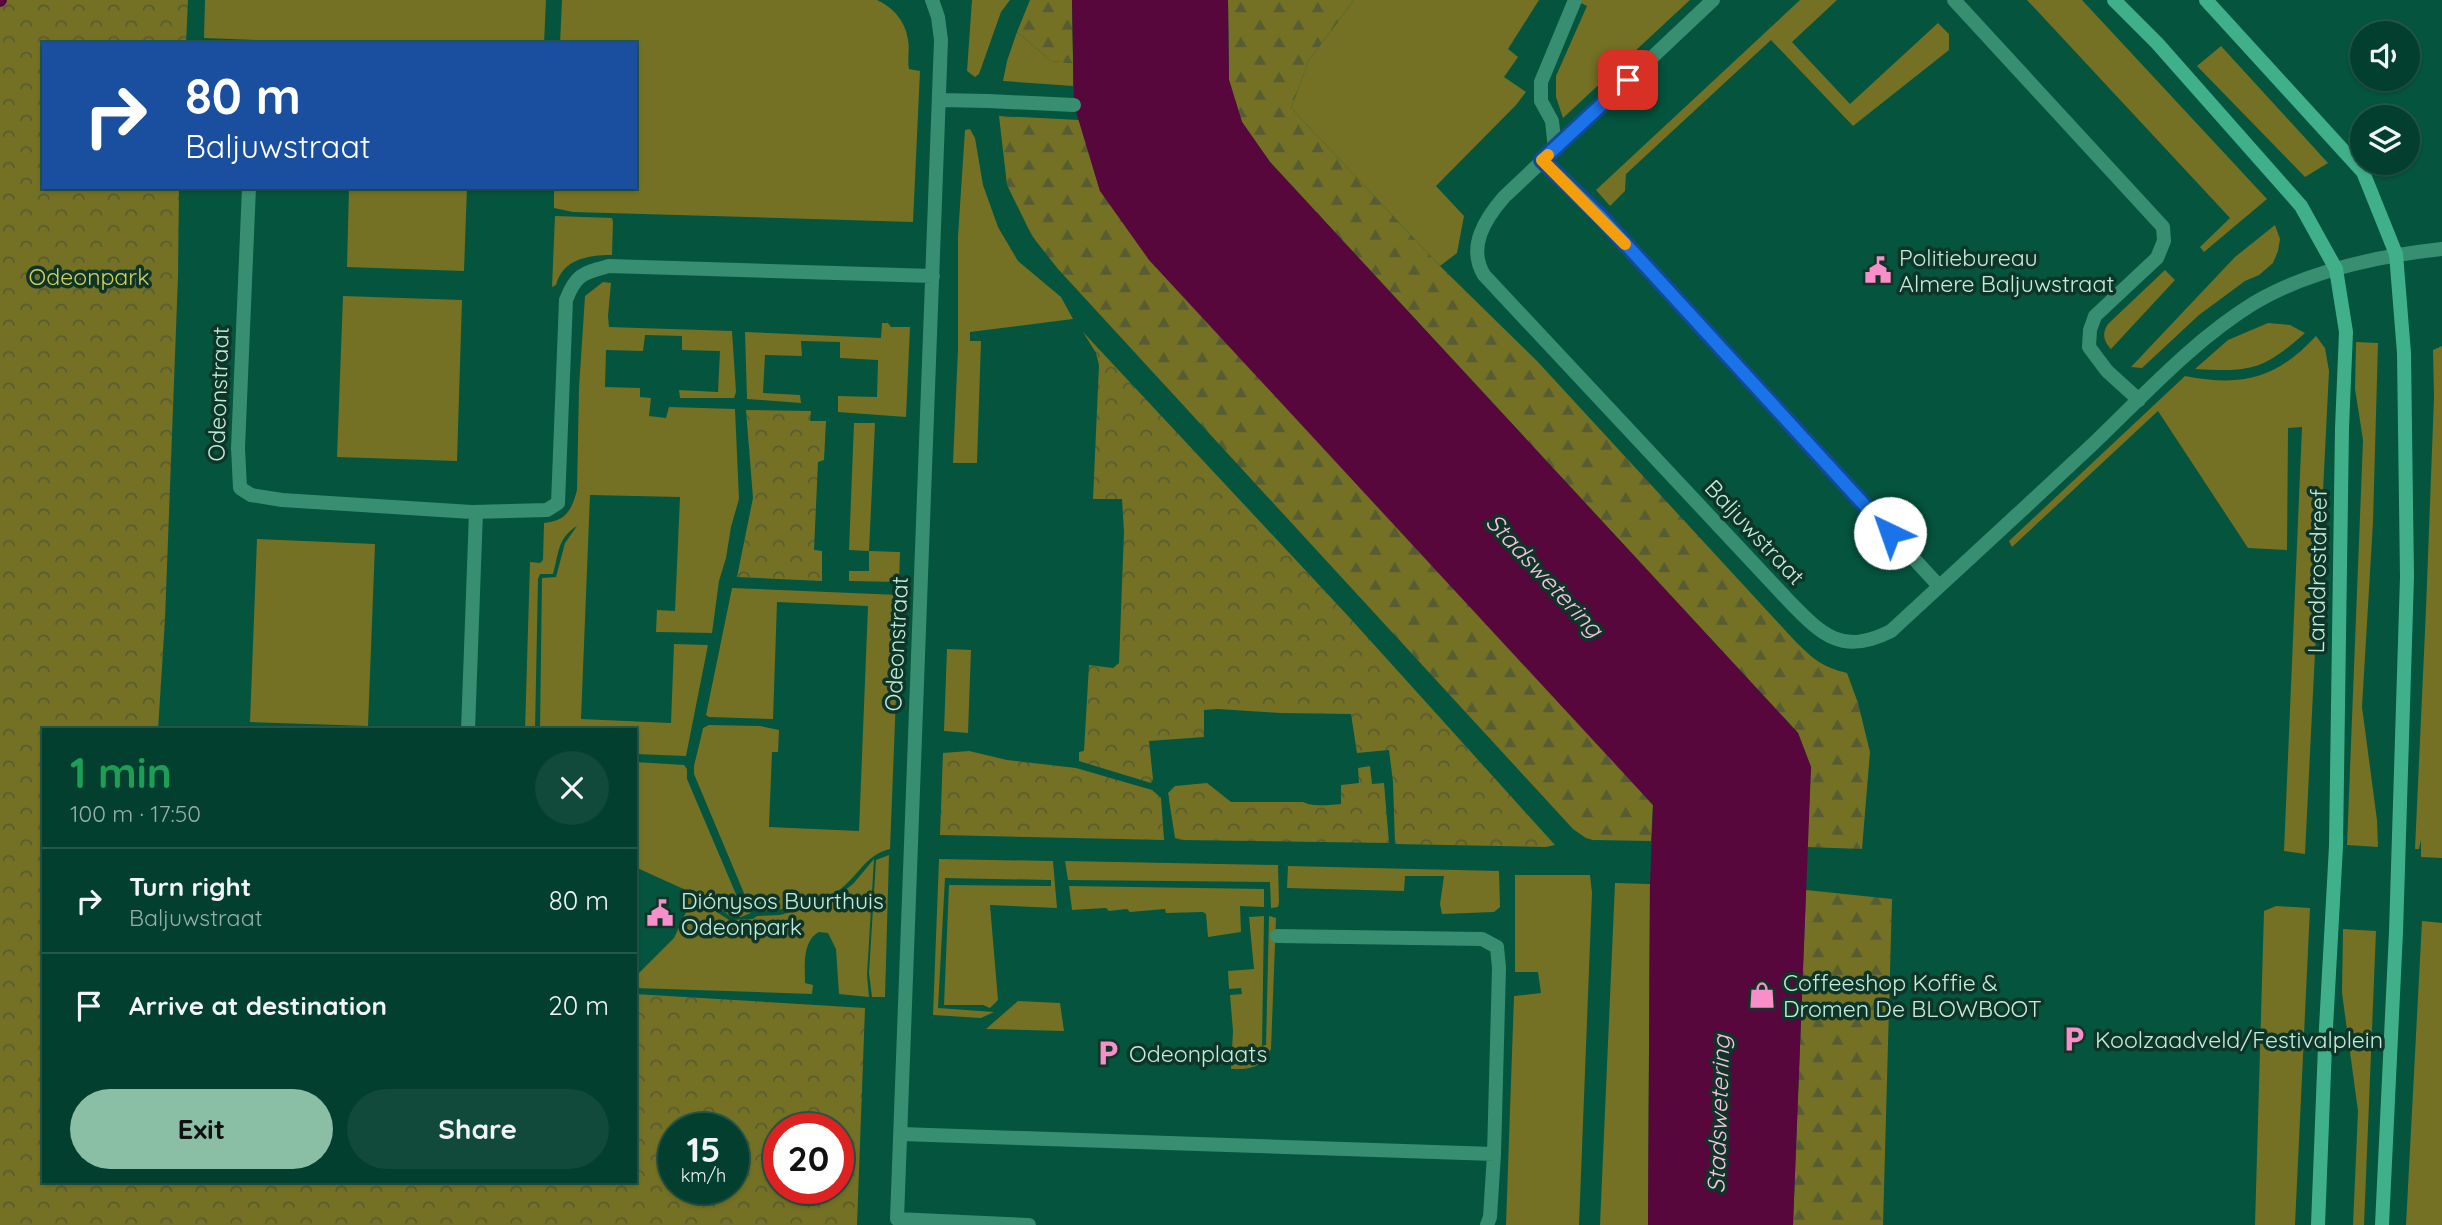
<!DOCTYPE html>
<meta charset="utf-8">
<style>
:root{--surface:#033f2e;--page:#114a3a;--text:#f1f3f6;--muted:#97afaa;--line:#24584a;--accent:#8abfa5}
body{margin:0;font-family:Quicksand,sans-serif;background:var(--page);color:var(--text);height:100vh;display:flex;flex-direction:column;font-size:26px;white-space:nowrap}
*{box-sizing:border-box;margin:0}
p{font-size:23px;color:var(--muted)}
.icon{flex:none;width:38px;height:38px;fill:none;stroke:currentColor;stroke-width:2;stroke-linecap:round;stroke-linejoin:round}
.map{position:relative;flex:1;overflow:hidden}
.sheet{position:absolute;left:42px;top:728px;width:595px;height:455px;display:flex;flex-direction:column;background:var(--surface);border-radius:0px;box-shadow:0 2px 5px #0004,0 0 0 2px var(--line)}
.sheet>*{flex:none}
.banner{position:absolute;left:42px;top:42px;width:595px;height:147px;border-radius:0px;box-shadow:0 2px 5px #0004,0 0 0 2px var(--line);background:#1a4fa0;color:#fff;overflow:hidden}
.fabs{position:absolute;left:2350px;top:21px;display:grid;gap:14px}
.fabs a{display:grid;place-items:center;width:70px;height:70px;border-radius:50%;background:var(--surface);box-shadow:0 2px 5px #0004,0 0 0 2px var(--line);font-size:35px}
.speed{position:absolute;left:658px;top:1113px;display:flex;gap:14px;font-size:35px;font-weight:700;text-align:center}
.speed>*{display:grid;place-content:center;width:91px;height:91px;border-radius:50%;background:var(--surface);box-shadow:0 2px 5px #0004,0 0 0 2px var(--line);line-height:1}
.speed small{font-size:18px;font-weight:400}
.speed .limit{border:10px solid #d22;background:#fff;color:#111}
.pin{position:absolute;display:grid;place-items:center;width:60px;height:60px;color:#fff;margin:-30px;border-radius:14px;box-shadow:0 4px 10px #0006}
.me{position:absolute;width:77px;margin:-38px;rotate:318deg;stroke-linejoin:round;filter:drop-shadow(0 0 5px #0008)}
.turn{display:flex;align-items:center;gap:24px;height:147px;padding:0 28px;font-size:32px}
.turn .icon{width:91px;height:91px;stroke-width:2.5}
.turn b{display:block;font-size:49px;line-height:60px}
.round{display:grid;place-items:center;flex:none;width:74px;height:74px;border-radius:37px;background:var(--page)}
.headline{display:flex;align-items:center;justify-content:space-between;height:119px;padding:0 28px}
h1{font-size:42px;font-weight:700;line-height:52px;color:#1e9e55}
.button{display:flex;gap:14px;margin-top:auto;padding:14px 28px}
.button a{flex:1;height:80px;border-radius:42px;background:var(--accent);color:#111;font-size:28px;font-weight:700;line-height:80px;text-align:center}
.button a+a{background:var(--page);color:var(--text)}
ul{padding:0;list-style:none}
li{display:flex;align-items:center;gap:21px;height:105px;padding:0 28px;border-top:2px solid var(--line)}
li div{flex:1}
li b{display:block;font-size:26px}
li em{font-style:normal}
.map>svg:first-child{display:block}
</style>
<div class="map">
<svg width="2442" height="1225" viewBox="0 0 2442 1225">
<defs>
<pattern id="forest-firs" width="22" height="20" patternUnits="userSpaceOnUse" patternTransform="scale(1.75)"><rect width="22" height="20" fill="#747124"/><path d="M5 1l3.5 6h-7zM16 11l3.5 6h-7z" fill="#575c33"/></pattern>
<pattern id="park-crowns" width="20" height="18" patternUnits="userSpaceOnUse" patternTransform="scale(1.75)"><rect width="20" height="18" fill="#747124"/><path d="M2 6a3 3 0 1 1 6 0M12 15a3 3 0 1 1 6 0" fill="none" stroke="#575c33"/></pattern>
</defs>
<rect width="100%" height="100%" fill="#04543e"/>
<path fill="#747124" d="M 205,0 L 546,0 L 544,44 L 361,44 L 204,38 Z
M 562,0 L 877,0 C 893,7 906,22 908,40 C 910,50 907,59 909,69 L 920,71 L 913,222 L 573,212 L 554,208 L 554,187 L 635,187 L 635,44 L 560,44 Z
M 972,0 L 1010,0 L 1001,12 L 979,74 L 975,77 L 967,71 Z
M 1354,0 L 1539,0 L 1508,49 L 1518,57 L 1504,77 L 1526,92 L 1516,105 L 1436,186 L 1464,216 L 1457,253 L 1440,266 L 1291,108 L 1309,60 Z
M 1575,0 L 1690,0 L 1563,118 L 1556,97 L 1556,76 L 1587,6 Z
M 1800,0 L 1837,0 L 1792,42 L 1850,104 L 1938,23 L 1949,34 L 1949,50 L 1853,126 L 1771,40 L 1626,174 L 1625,191 L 1610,206 L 1596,190 Z
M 2027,0 L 2082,0 L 2267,199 L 2204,252 L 2200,247 L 2230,218 Z
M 1017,32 L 1051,61 L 1073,63 L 1073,86 L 1003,81 L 1007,61 Z
M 2221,46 L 2328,163 L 2305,177 L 2197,66 Z
M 970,129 L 975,138 L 983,185 L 998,227 L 1018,261 L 1061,297 L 1073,319 L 970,332 L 970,341 L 981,341 L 977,463 L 953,463 L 958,349 L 958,236 L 965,130 Z
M 349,187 L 467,187 L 464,271 L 347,267 Z
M 555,216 L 612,218 L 613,222 L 612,255 C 588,255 563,259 556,285 L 552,287 Z
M 2275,225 L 2280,239 L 2278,251 L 2273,263 L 2259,275 L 2245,281 L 2199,315 L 2142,368 L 2131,367 L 2235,257 Z
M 2165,270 L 2175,280 L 2111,349 C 2103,341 2102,333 2108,324 Z
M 603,282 L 611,283 L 608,316 L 609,327 L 732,331 L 736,392 L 734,398 L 680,398 L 679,390 L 718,392 L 720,351 L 682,350 L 682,336 L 645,335 L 643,351 L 606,350 L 605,387 L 640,388 L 640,397 L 651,398 L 649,416 L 666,418 L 669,407 L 735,409 L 739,499 L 731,527 L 726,558 L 719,581 L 712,633 L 656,632 L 657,610 L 675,611 L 680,497 L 590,495 L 581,719 L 671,723 L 674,644 L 708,645 L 686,756 L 635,754 L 635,730 L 540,730 L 542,578 L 556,577 L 565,543 L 577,526 C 557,538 559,554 553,574 L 540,574 L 538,579 L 535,730 L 525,730 L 530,562 L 540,563 L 543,560 L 544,523 C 566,521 572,510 577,490 L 579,388 L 585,296 Z
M 343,296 L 462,300 L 457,461 L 337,457 Z
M 882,323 L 888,323 L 891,327 L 910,327 L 906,417 L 838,412 L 838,396 L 877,397 L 878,360 L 840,358 L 840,342 L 801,341 L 802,356 L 765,355 L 763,393 L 800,395 L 801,403 L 747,399 L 745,332 L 881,338 Z
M 2268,323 L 2290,325 L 2305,333 C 2262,371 2251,372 2195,369 L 2228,340 Z
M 2316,336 L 2325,348 L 2329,371 L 2305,854 L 2284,851 L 2302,427 L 2288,428 L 2287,550 L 2248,548 L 2158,411 L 2012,547 L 2009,541 L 2185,376 C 2243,387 2276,379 2316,336 Z
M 2356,342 L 2378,343 L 2373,522 L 2362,707 L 2377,820 L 2378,847 L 2347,845 L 2363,440 L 2355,389 Z
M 2442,346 L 2442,858 L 2421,857 L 2421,840 L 2419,849 L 2415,849 L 2426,609 L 2434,397 L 2433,350 Z
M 854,423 L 875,423 L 869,551 L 900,552 L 899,582 L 849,581 L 849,571 L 869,571 L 869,551 L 849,550 Z
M 257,539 L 375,544 L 368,726 L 250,722 Z
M 732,588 L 900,595 L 890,849 C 866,855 860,873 843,887 C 824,903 783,911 758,911 L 746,898 L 694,774 L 694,766 L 702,733 L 703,728 L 709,725 L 760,726 L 779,730 L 778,752 L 772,752 L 769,827 L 859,831 L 868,606 L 777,602 L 773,719 L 709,717 L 706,715 Z
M 947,649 L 971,650 L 968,733 L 944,731 Z
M 635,762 L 684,765 L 687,769 L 687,779 L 738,899 L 746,910 L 751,913 L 741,917 L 731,917 L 710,901 L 635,867 Z
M 889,855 L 885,997 L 872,997 L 869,973 L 876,860 Z
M 874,859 L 867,975 L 869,997 L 839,994 L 836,949 L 828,933 L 819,932 C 802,941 805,966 805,983 L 813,985 L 812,994 L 635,988 L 635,977 L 674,938 L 688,908 L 683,904 L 686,898 L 692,897 L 700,901 L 729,920 L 753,919 L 757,916 L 780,915 L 831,901 L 853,884 Z
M 939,859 L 1053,861 L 1057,908 L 990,905 L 998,1000 L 990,1008 L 983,1005 L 944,1005 L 949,885 L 1051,886 L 1051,880 L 945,878 L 938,1008 L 994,1012 L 981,1018 L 933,1015 Z
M 1065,861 L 1278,865 L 1279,902 L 1278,907 L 1271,908 L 1270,882 L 1068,880 Z
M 1288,866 L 1499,871 L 1500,907 L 1494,912 L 1442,914 L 1440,904 L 1444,876 L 1405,876 L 1404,891 L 1287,888 Z
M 1515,875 L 1590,875 L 1592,893 L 1579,1225 L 1506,1225 L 1514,996 L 1541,993 L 1538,972 L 1515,972 Z
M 1615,883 L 1650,884 L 1648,1225 L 1600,1225 Z
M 1069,886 L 1264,889 L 1264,907 L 1240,906 L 1241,932 L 1208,937 L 1206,914 L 1203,912 L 1166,913 L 1165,909 L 1130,912 L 1127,909 L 1109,911 L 1106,908 L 1072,910 Z
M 2276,906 L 2310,908 L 2295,1225 L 2255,1225 L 2264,911 Z
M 1264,916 L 1262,1046 L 1266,1045 L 1269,916 L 1276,918 L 1271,1049 C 1263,1067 1250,1070 1231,1069 L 1233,1031 L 1230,995 L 1242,994 L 1241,988 L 1229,989 L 1228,971 L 1254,969 L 1249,917 Z
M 2422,921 L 2442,923 L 2442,1225 L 2406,1225 Z
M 2343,929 L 2376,931 L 2364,1225 L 2353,1225 L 2358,1111 L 2342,993 Z
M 1018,1001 L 1060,1003 L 1064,1031 L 986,1029 Z"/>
<path fill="url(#forest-firs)" d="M 1030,0 L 1072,0 L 1073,63 L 1051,61 L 1017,32 Z
M 1228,0 L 1354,0 L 1309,60 L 1291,108 L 1440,266 L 1537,361 L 1795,641 C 1813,659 1822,667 1847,673 L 1858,703 L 1870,752 L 1862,849 L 1807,847 L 1811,767 L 1798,733 L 1270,162 L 1242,122 L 1229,80 Z
M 999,116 L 1079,120 L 1100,191 L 1653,805 L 1651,841 L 1593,840 L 1586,838 L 1573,829 L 1058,269 L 1032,236 L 1007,185 Z
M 1806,890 L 1892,899 L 1883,1225 L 1793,1225 Z"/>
<path fill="url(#park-crowns)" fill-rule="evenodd" d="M 0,0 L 188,0 L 186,44 L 44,44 L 44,187 L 179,187 L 178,276 L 165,619 L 158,730 L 44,730 L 44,1181 L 635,1181 L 635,994 L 865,1008 L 857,1225 L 0,1225 ZM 674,1129 L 733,1129 L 733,1188 L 674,1188 ZM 779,1129 L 838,1129 L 838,1188 L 779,1188 Z
M 1083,332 L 1349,617 L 1555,845 L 1546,847 L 1395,844 L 1393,782 L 1389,750 L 1357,753 L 1351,714 L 1280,713 L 1218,709 L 1204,710 L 1204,737 L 1149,741 L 1153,779 L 1151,783 L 1079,761 L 1079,752 L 1084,751 L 1089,665 L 1113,668 L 1119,663 L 1124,532 L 1122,499 L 1093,499 L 1099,365 L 1096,353 Z
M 746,410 L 811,411 L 810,421 L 826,421 L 824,460 L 818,462 L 814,550 L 822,551 L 822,581 L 737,577 L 753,498 Z
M 969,751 L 1007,760 L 1076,768 L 1152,790 L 1161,798 L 1164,840 L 940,835 L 943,753 Z
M 1370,766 L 1372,784 L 1384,783 L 1389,843 L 1182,840 L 1175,838 L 1168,793 L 1175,786 L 1207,783 L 1231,802 L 1303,802 C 1312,807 1330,805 1341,804 L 1341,785 L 1359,783 L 1358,768 Z"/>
<path fill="#57073b" d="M 1072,0 L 1228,0 L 1229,80 L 1242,122 L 1270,162 L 1798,733 L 1811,767 L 1793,1225 L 1648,1225 L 1650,884 L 1653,805 L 1149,260 L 1100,191 L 1074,105 Z"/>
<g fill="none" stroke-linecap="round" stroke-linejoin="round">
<path stroke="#57073b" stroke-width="12" d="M 0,1 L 1,0"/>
<path stroke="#378e71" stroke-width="14" d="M 988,101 L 1074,105
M 1543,161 L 1600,217 L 1939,586"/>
<path stroke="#378e71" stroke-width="14" d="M 932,0 L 938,17 L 941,40 L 897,1219 L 1029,1225
M 1713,0 L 1504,197 C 1485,219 1467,247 1484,275 L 1788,600 C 1822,635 1842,656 1891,631 C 1959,568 2027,506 2094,443 C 2145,394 2194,340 2254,303 C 2310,270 2378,256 2442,249
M 1954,0 L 2163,227 L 2164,241 L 2157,258 L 2095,316 L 2090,330 L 2089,347 L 2107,371 L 2139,400
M 939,100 L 988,101
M 1555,149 L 1552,121 L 1541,101 L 1541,82 L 1575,0
M 249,187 L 238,448 L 240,488 L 251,495 L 282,500 L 472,512 L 547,510 L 558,503 L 566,300 C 576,274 583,273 609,266 L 933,276
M 468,730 L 476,512
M 901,1134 L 1494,1154 L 1499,968 L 1497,947 L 1482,939 L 1277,936
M 1487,1225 L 1490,1217 L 1494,1154"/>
<path stroke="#40b08b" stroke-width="14" d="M 2114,0 L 2157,43 L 2301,206 L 2336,269 L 2346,332 L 2342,428 L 2336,846 L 2325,1046 L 2318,1225
M 2206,0 L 2363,172 L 2396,254 L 2404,353 L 2407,577 L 2396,932 L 2382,1225"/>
</g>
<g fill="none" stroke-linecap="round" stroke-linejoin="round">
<defs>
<path id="route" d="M 1628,80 L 1542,160 L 1600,216 L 1890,533"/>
</defs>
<use href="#route" stroke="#114b97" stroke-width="18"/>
<use href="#route" stroke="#1a73e8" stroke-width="12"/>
<path stroke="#f59e0b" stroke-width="12" d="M 1548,155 L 1542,160 L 1625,244"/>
</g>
<defs>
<symbol id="civic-bare" viewBox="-9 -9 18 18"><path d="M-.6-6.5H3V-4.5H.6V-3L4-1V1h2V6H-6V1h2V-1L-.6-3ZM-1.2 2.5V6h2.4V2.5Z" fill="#f98fc8" stroke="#0e3528" stroke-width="2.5" paint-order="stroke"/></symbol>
<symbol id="shop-bare" viewBox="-9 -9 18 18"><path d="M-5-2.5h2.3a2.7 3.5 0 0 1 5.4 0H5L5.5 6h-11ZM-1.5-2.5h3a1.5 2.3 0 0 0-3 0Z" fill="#f98fc8" stroke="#0e3528" stroke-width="2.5" paint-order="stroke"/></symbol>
<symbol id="parking-bare" viewBox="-9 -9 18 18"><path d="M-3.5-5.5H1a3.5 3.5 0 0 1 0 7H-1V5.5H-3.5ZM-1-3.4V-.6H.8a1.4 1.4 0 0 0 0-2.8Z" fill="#f98fc8" stroke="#0e3528" stroke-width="2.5" paint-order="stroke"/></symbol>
</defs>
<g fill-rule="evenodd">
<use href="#civic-bare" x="1859" y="251" width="38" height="38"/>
<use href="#civic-bare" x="641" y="894" width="38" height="38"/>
<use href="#shop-bare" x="1743" y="976" width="38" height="38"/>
<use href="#parking-bare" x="2055" y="1020" width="38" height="38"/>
<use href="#parking-bare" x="1089" y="1034" width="38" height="38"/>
</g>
<g text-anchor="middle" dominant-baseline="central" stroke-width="7" stroke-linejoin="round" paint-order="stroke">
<g font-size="23" fill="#c3eddb" stroke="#0e3528" text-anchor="start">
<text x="1899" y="257">Politiebureau<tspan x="1899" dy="26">Almere Baljuwstraat</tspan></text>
<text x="681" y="900">Diónysos Buurthuis<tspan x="681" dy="26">Odeonpark</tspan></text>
<text x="1783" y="982">Coffeeshop Koffie &amp;<tspan x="1783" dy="26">Dromen De BLOWBOOT</tspan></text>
<text x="2095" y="1039">Koolzaadveld/Festivalplein</text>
<text x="1129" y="1053">Odeonplaats</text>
</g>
<g font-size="23" fill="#d5d154" stroke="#0e3528">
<text x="89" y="276">Odeonpark</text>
</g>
<g font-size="23" fill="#c3eddb" stroke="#0e3528">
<text transform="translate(218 394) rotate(-88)">Odeonstraat</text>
<text transform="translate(1755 532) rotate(47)">Baljuwstraat</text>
<text transform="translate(2317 571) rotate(-89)">Landdrostdreef</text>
<text transform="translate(896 644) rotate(-87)">Odeonstraat</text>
</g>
<g font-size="24" font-style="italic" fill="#fac2dd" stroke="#0e3528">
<text transform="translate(1545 575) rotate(47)">Stadswetering</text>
<text transform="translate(1718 1114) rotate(-88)">Stadswetering</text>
</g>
</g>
</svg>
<div class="fabs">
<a><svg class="icon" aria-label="sound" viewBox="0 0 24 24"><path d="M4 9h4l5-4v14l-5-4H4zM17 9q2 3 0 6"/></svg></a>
<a><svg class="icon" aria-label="layers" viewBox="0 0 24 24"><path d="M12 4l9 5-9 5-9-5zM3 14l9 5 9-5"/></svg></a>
</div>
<div class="speed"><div>15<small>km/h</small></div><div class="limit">20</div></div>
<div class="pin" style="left:1628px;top:80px;background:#d93025"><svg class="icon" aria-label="arrive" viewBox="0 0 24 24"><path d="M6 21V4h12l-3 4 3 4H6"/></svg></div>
<svg class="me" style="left:1890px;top:533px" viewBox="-20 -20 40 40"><circle r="19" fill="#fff"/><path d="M0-13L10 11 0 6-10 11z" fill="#1a73e8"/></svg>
<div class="banner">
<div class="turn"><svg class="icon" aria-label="right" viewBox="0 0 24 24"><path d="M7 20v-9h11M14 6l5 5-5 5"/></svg><div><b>80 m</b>Baljuwstraat</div></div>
</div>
<section class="sheet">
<div class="headline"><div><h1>1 min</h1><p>100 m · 17:50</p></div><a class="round"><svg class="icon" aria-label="close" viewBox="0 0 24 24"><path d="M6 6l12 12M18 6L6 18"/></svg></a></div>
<ul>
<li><svg class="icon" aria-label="right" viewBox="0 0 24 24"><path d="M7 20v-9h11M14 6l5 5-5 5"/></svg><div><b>Turn right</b><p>Baljuwstraat</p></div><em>80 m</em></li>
<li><svg class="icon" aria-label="arrive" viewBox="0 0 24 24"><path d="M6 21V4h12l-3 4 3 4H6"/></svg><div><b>Arrive at destination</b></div><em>20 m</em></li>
</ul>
<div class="button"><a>Exit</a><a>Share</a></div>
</section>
</div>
